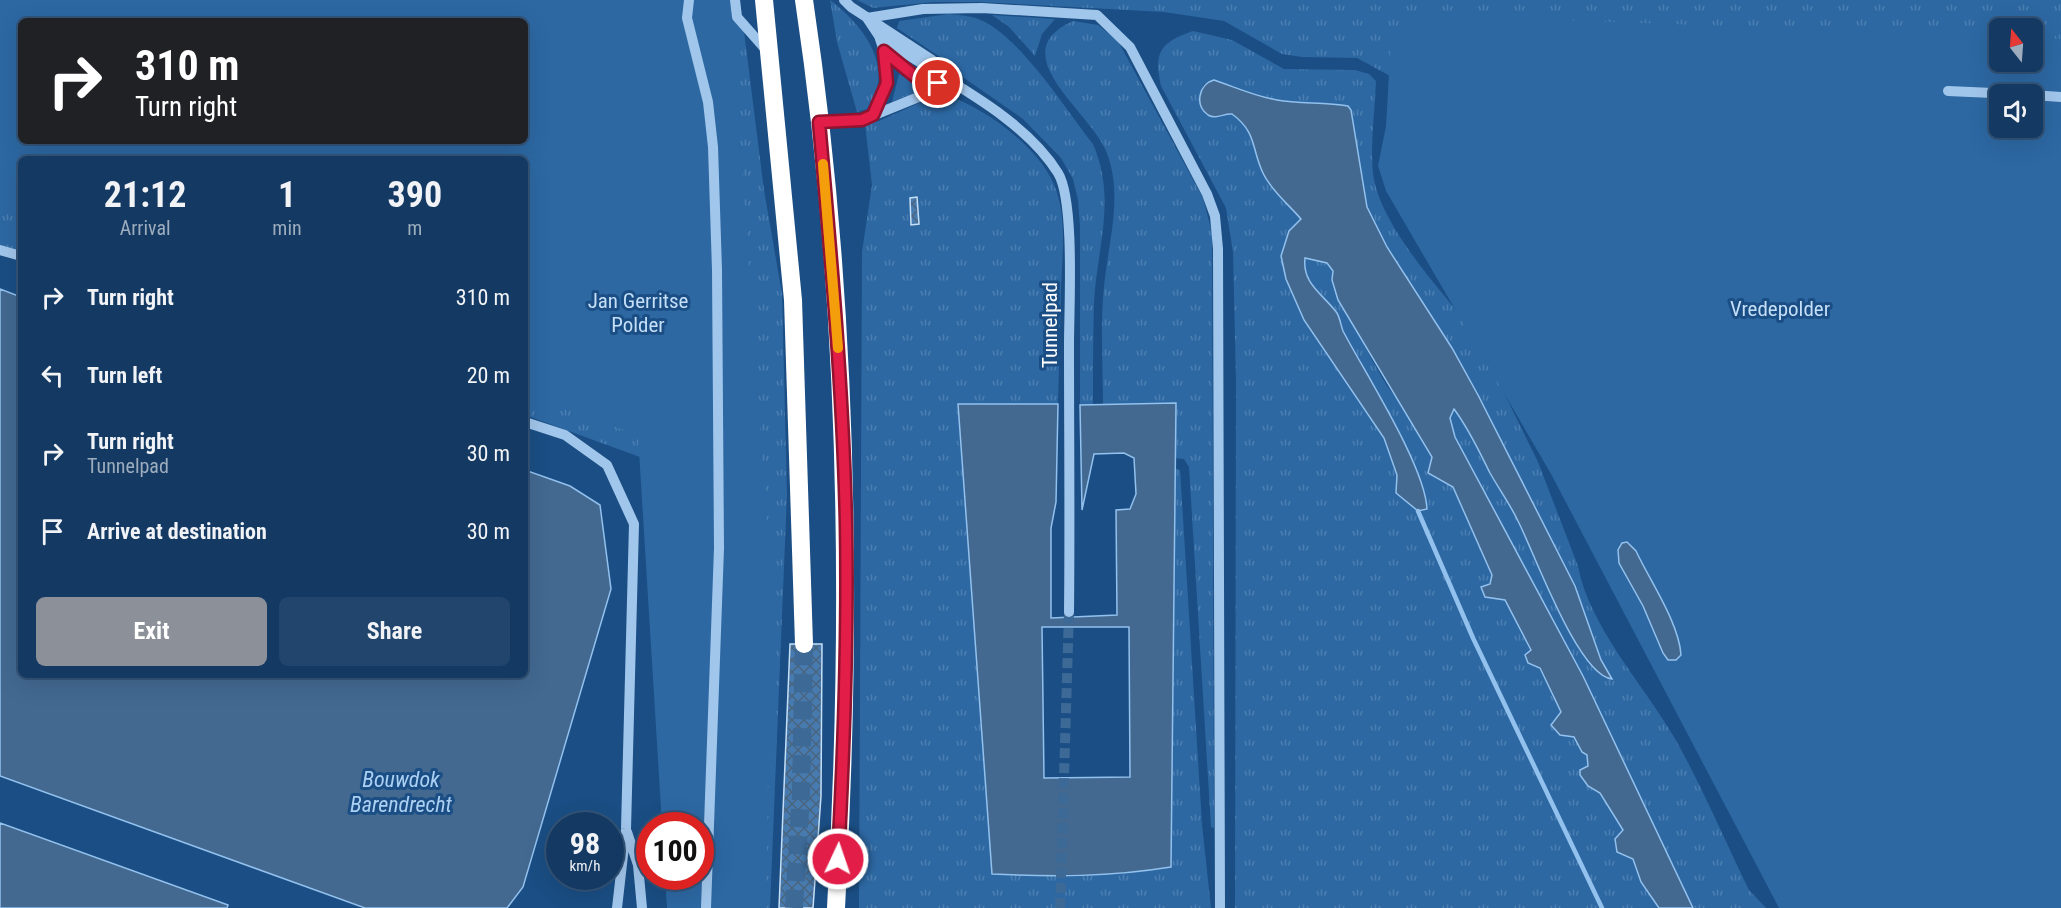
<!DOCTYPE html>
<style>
:root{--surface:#143a63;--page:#21456c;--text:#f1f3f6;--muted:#9dadbe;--line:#335478;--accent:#8c9099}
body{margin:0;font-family:"Roboto Condensed",sans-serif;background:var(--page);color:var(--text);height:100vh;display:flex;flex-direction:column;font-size:22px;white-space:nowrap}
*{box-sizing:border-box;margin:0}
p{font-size:20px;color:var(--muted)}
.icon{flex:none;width:33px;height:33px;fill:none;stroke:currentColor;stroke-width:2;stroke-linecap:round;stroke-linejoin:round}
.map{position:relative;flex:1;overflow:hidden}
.panel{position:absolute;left:18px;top:156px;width:510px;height:522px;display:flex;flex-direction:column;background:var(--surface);border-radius:9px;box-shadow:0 6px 24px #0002,0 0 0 2px var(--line)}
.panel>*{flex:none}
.top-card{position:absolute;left:18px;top:18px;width:510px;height:126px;border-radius:9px;box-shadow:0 6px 24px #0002,0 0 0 2px var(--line);background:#202124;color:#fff;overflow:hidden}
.needle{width:39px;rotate:343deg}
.tools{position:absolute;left:1989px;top:18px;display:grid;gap:12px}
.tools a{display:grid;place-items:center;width:54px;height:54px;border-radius:9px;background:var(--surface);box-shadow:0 6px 24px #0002,0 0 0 2px var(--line);font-size:30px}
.speed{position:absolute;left:546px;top:812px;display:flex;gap:12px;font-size:30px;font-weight:700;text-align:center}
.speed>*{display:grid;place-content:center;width:78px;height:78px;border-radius:50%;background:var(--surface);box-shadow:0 6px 24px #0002,0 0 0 2px var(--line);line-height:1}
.speed small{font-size:15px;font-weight:400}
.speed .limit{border:9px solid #d22;background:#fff;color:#111}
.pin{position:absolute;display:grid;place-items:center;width:51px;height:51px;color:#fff;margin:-26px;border:3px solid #fff;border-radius:50%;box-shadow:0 2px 6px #0007}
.me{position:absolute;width:66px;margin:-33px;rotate:3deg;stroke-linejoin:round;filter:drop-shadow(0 0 4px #0008)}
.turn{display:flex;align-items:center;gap:21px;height:126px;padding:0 18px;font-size:27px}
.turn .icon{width:78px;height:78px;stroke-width:2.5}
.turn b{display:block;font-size:42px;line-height:51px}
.eta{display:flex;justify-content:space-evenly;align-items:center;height:102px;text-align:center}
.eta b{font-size:36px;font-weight:700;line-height:42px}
.action{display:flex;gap:12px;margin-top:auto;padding:12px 18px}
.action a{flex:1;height:69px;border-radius:9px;background:var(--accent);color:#fff;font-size:24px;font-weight:700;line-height:69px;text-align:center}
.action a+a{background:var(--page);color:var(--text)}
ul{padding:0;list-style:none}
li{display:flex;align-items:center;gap:18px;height:78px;padding:0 18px}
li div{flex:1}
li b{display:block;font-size:22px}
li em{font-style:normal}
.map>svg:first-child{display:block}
</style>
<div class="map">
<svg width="2061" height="908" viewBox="0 0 2061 908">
<defs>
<pattern id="grass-tufts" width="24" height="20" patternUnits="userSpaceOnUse" patternTransform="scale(1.5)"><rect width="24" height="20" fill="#2d68a3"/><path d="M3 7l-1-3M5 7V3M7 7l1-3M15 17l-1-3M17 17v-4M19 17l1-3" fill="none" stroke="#4c7fb1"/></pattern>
<pattern id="building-cross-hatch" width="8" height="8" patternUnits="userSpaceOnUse" patternTransform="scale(1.5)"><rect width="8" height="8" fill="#477bb0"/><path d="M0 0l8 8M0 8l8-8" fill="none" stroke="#4a647e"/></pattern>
</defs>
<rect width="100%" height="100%" fill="#1a4e84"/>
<path fill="url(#grass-tufts)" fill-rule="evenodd" d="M 707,0 L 740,0 L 764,190 L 782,294 L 787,494 L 770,908 L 719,908 Z
M 830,0 C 854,18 883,50 878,83 C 877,91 871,101 867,109 L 857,112 L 837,42 Z
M 857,0 L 2061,0 L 2061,83 L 1392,77 L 1357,58 L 1302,57 L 1282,54 L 1224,21 L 1164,12 L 979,2 L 934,2 L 873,8 ZM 2000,28 L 2032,28 L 2032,62 L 2000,62 Z
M 949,14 C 961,15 974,16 985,22 C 1024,43 1065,108 1093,144 C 1117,200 1097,246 1094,303 C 1093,337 1093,371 1093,405 L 1080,405 L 1080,226 L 1078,200 L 1073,179 L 1061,158 L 1023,119 L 957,73 L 940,57 L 897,28 L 899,21 Z
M 992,15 L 1055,19 L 1042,34 L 1035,56 L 1009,27 Z
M 1073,21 L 1098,25 L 1118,41 L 1203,198 L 1212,233 L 1214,828 L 1211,827 L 1189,467 L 1184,459 L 1174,458 L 1176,403 L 1103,405 C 1103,366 1100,326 1104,287 C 1108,243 1124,194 1106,151 C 1090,111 1001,53 1073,21 Z
M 1193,31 L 1232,40 L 1284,69 L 1355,70 L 1369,74 L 1376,81 C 1375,112 1370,142 1373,173 C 1379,225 1441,290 1473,331 L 1481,346 L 1538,462 L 1578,566 C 1589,626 1643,684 1674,737 C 1702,786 1724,839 1749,890 L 1766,908 L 1693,908 L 1583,676 L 1455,437 L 1450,418 L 1455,408 L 1518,520 L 1579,650 L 1612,679 L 1601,660 L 1575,586 L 1452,348 L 1387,247 L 1367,207 L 1348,106 C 1324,102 1300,103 1277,100 C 1251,96 1230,84 1204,84 C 1200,94 1198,115 1213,117 C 1220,118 1225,113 1232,114 C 1257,133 1253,150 1264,175 C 1271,191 1290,206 1301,219 L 1289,231 L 1281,256 L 1384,438 L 1397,475 L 1396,493 L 1414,465 L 1343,331 C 1341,326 1340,318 1337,313 C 1323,294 1303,285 1304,258 L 1327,263 L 1333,272 L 1332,280 L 1372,360 L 1387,386 L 1408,413 L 1432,457 L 1428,472 L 1453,487 L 1492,575 L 1485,597 L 1505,600 L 1561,712 L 1552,722 L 1574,737 L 1582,752 L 1587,755 L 1588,786 L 1600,793 L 1623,830 L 1615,839 L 1629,858 L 1633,859 L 1641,882 L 1659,908 L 1235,908 L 1236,382 L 1233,252 L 1226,208 L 1161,86 C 1153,52 1161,42 1193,31 Z
M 899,74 L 924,89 L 892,102 Z
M 941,93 C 980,105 1035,143 1053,182 C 1068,215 1062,255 1061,290 C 1060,328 1059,366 1058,404 L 958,405 L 992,874 C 1055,877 1109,877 1171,867 L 1174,468 L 1180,470 L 1202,824 L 1211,908 L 859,908 L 862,252 L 872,185 L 865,124 L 879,121 Z
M 0,115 L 21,141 L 21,253 L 0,246 Z
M 525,390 L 654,431 L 670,468 L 525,415 Z"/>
<path fill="#2d68a3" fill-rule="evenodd" d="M 0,0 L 730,0 L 771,580 L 766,908 L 667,908 L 665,876 L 700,876 L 700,825 L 662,825 L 638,435 L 525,395 L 525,159 L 21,159 L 21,218 L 0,211 ZM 21,21 L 525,21 L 525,141 L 21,141 Z
M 1421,15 L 1999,36 L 2000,62 L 2032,62 L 2033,38 L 2061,39 L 2061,908 L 1779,908 L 1551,474 L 1386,191 L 1378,166 L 1386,126 L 1391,39 ZM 2000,94 L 2032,94 L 2032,128 L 2000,128 Z"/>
<path fill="#436991" stroke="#93c1ee" stroke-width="1.5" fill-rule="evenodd" d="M 1214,80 C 1235,87 1254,96 1277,100 C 1300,104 1324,102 1348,106 L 1351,110 L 1367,207 L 1387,247 L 1452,348 L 1478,395 L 1575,586 L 1601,660 L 1612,679 C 1578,676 1534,552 1518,521 C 1510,504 1499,489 1490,473 C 1479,451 1469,429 1454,409 L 1450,418 L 1455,437 L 1583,676 L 1693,908 L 1659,908 L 1641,882 L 1633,859 L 1617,852 L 1615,839 L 1623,830 L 1600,793 L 1588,786 L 1580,775 L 1580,770 L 1588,766 L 1587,755 L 1582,752 L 1574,737 L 1560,735 L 1551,725 L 1561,712 L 1540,668 L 1528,663 L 1525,655 L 1531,650 L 1505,600 L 1485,597 L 1481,587 L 1490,584 L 1492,575 L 1453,487 L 1428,473 L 1432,457 L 1338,300 L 1332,280 L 1333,271 L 1327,263 L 1305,258 C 1302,284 1323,294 1337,313 C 1340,318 1341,326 1343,331 C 1365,373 1425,466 1427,509 L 1418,511 L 1396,493 L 1397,475 L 1384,438 L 1304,320 L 1286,279 L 1281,256 L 1289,231 L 1301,219 C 1290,206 1272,191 1264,175 C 1251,150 1258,133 1232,114 C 1224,113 1216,120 1208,115 C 1194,105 1199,84 1214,80 Z
M 0,289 L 21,297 L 21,675 L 525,675 L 525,470 L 570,486 L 600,505 L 611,589 L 523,887 L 507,908 L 365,908 L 0,776 Z
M 1176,403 L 1171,867 C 1109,877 1054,877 992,874 L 958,404 L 1058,404 L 1056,502 L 1051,528 L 1051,618 L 1117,615 L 1116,510 L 1130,509 L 1136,494 L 1134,458 L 1124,453 L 1094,454 L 1082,510 L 1080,405 ZM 1042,627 L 1129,627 L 1130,777 L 1044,778 Z
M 1627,542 L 1636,551 C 1650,581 1679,623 1681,655 L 1676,660 L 1668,660 L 1663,653 L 1643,606 L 1619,563 L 1618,550 L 1622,543 Z
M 0,823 L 228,905 L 227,908 L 0,908 Z"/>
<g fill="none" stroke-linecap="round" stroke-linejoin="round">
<path stroke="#93c1ee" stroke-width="4.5" d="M 1418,511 L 1473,638 L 1602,908"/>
</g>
<path fill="url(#building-cross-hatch)" stroke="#c5dff8" stroke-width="1.5" d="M 917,197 L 919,224 L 911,225 L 910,198 Z
M 790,644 L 822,644 L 821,796 L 813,908 L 779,908 Z"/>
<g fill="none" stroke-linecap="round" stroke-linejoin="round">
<path stroke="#3c6996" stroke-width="10" stroke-dasharray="10 5" stroke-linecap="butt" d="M 1060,908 L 1069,612"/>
<path stroke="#3c6996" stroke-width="18" stroke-dasharray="18 9" stroke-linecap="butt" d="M 794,908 L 801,793 L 804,644"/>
<path stroke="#a1c6eb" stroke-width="10" d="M 689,0 L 687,18 L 708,102 L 713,147 L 717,270 L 719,548 L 706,908
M 735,0 L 737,17 L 767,51
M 844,0 L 851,7 L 932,60 L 948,76
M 867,18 L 923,9 L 982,8 L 1097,15 L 1130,47 L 1207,194 L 1215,216 L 1218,249 L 1220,908
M 867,18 L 879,36 C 937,77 1021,113 1058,173 C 1075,201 1069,308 1069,344 C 1069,434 1070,523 1069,612
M 879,36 L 884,51 L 917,78 L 947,85
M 1948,91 L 2015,94
M 2032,95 L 2061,97
M 873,115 L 887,83 L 884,51
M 819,121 L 862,120 L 916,98 L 959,87
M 0,250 L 21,256
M 525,422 L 565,435 L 607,465 L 634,524 L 626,829 L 617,908
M 627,832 L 638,865 L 642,908"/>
<path stroke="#fff" stroke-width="18" d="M 764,0 L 793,300 L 804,644
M 804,0 C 849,300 853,606 836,908"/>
</g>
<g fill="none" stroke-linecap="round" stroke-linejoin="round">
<defs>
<path id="route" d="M 838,859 C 844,748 848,636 846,524 C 843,389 831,256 819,122 L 862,120 L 873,115 L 887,83 L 884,51 L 917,78 L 938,83"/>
</defs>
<use href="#route" stroke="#92132f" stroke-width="15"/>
<use href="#route" stroke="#e11d48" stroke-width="10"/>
<path stroke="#f59e0b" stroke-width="10" d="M 823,164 L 838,348"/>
</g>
<g text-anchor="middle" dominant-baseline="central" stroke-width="6" stroke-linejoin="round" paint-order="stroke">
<g font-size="21" fill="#c5dff8" stroke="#1a4e84">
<text x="638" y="301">Jan Gerritse<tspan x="638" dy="24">Polder</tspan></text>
<text x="1780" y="309">Vredepolder</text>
</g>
<g font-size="21" fill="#fff" stroke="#1a4e84">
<text transform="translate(1050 325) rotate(-90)">Tunnelpad</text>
</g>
<g font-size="22" font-style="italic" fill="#acd0f3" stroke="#1a4e84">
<text x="401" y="779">Bouwdok<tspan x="401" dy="25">Barendrecht</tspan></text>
</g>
</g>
</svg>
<div class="tools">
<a><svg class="needle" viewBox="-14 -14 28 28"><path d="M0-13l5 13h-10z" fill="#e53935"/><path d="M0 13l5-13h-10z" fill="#9dadbe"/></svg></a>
<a><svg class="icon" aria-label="sound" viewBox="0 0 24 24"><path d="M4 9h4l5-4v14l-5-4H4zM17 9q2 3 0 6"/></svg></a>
</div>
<div class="speed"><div>98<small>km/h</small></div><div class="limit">100</div></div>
<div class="pin" style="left:938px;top:83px;background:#d93025"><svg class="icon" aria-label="arrive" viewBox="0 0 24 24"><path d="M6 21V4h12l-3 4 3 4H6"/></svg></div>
<svg class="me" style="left:838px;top:859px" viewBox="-20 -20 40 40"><circle r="17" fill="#e11d48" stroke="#fff" stroke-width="3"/><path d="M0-11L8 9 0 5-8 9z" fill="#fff"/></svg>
<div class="top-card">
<div class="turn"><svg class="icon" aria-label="right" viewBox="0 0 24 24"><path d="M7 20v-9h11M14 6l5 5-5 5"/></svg><div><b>310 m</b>Turn right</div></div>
</div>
<section class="panel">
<div class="eta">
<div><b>21:12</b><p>Arrival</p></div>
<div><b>1</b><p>min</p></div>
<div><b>390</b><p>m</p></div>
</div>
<ul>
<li><svg class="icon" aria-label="right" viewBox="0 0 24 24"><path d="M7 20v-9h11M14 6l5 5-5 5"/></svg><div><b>Turn right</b></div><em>310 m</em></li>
<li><svg class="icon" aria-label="left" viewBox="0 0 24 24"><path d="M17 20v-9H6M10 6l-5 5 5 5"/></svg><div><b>Turn left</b></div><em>20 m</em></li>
<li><svg class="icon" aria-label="right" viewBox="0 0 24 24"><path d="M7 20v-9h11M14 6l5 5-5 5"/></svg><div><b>Turn right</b><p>Tunnelpad</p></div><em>30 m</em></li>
<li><svg class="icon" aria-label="arrive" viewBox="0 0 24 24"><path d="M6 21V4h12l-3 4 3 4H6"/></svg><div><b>Arrive at destination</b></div><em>30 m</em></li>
</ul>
<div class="action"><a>Exit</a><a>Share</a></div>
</section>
</div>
